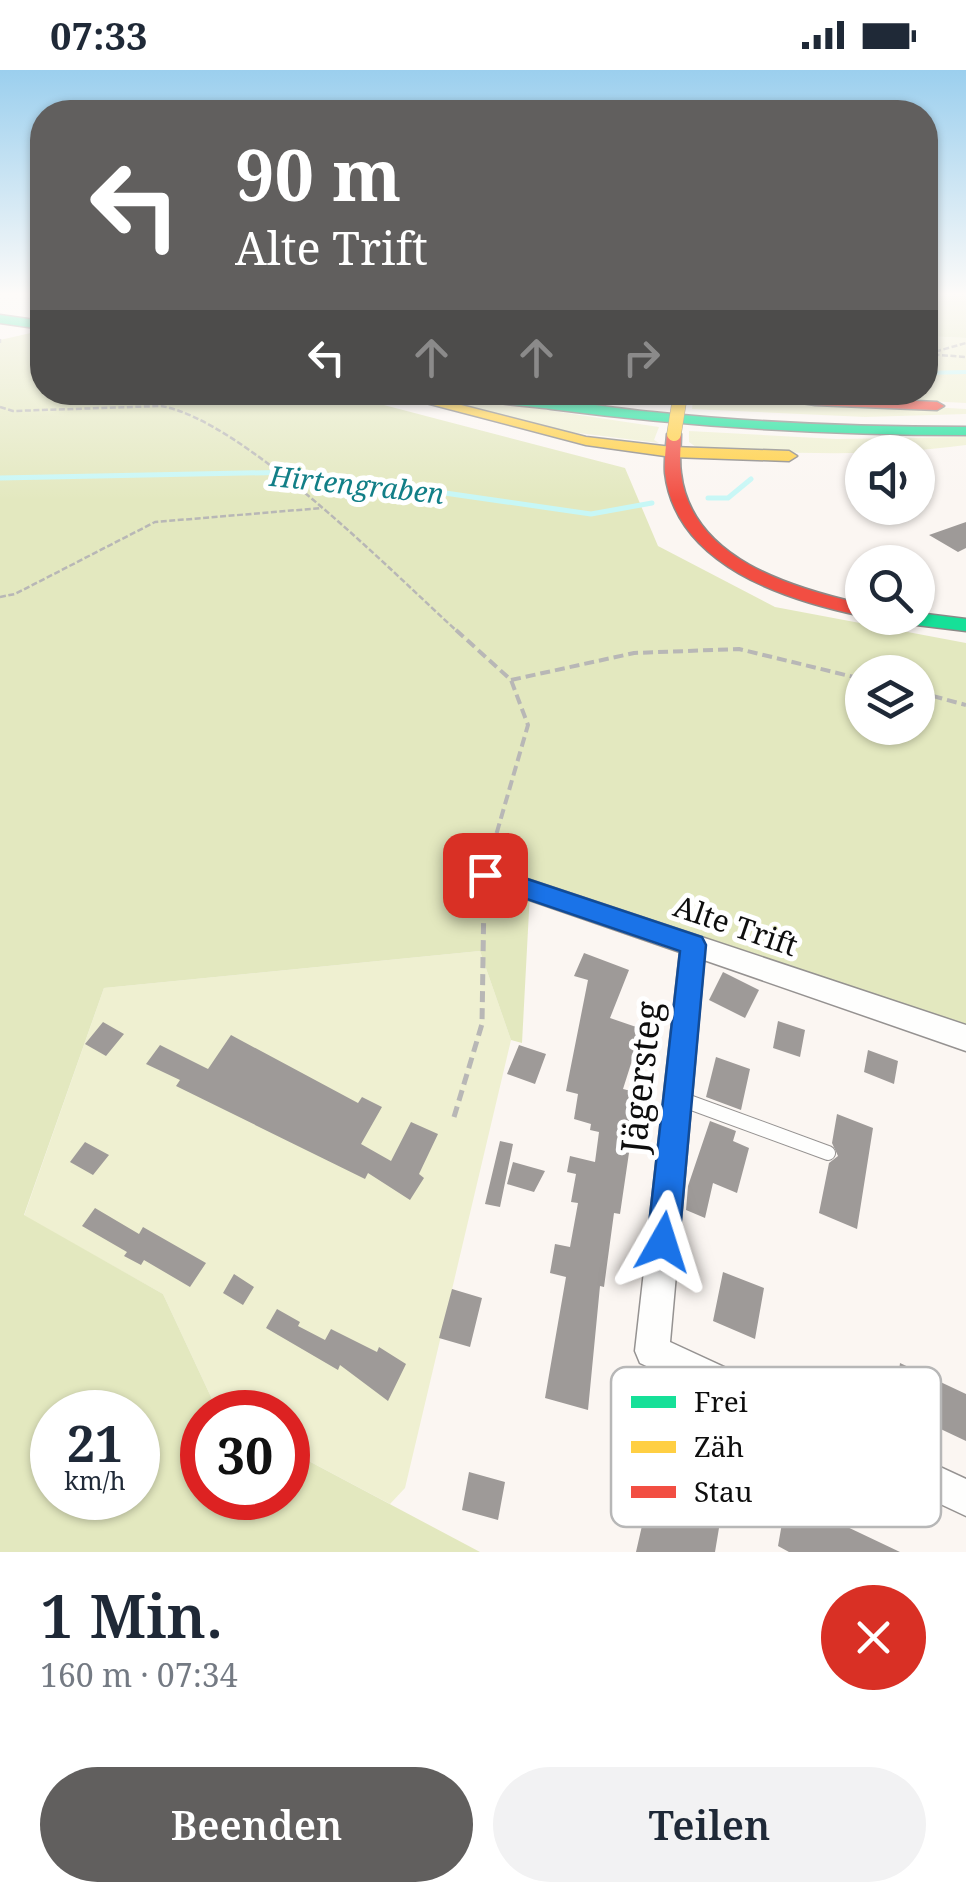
<!DOCTYPE html>
<html lang="de">
<meta charset="utf-8">
<style>
:root{--surface:#fff;--page:#f2f2f3;--text:#1f2937;--muted:#747a83;--accent:#615f5e}
body{margin:0;font-family:"Noto Serif",serif;background:var(--page);color:var(--text);height:100vh;display:flex;flex-direction:column;font-size:38px;white-space:nowrap}
*{box-sizing:border-box;margin:0}
p{font-size:32px;color:var(--muted)}
.icon{flex:none;width:55px;height:55px;fill:none;stroke:currentColor;stroke-width:2;stroke-linecap:round;stroke-linejoin:round}
.map{position:relative;height:1482px;overflow:hidden}
.details{display:flex;flex-direction:column;background:var(--surface);flex:1}
.details>*{flex:none}
.banner{position:absolute;left:30px;top:30px;width:908px;height:305px;border-radius:40px;box-shadow:0 2px 8px #0004;background:#615f5e;color:#fff;overflow:hidden}
.fabs{position:absolute;left:845px;top:365px;display:grid;gap:20px}
.fabs a{display:grid;place-items:center;width:90px;height:90px;border-radius:50%;background:var(--surface);box-shadow:0 2px 8px #0004;font-size:50px}
.speed{position:absolute;left:30px;top:1320px;display:flex;gap:20px;font-size:50px;font-weight:700;text-align:center}
.speed>*{display:grid;place-content:center;width:130px;height:130px;border-radius:50%;background:var(--surface);box-shadow:0 2px 8px #0004;line-height:1}
.speed small{font-size:25px;font-weight:400}
.speed .limit{border:15px solid #d22;background:#fff;color:#111}
.pin{position:absolute;display:grid;place-items:center;width:85px;height:85px;color:#fff;margin:-42px;border-radius:20px;box-shadow:0 5px 15px #0006}
.me{position:absolute;width:110px;margin:-55px;rotate:6deg;stroke-linejoin:round;filter:drop-shadow(0 0 8px #0008)}
.turn{display:flex;align-items:center;gap:35px;height:210px;padding:0 40px;font-size:45px}
.turn .icon{width:130px;height:130px;stroke-width:2.5}
.turn b{display:block;font-size:70px;line-height:85px}
.lanes{display:flex;align-items:center;height:95px;padding:0 40px;background:#0003;justify-content:center;gap:50px;direction:ltr}
.lanes .off{opacity:.35}
.round{display:grid;place-items:center;flex:none;width:105px;height:105px;border-radius:52px;background:var(--page)}
.summary{display:flex;align-items:center;justify-content:space-between;height:170px;padding:0 40px}
h1{font-size:60px;font-weight:600;line-height:75px}
.button{display:flex;gap:20px;margin-top:auto;padding:20px 40px}
.button a{flex:1;height:115px;border-radius:60px;background:var(--accent);color:#fff;font-size:40px;font-weight:600;line-height:115px;text-align:center}
.button a+a{background:var(--page);color:var(--text)}
.status{display:flex;justify-content:space-between;align-items:center;height:70px;padding:0 50px;background:var(--surface);direction:ltr}
.status svg{height:28px;fill:currentColor}
.map>svg:first-child{display:block}
</style>
<div class="status"><b>07:33</b><svg viewBox="0 0 49 12"><path d="M0 12V9h3v3zM5 12V6h3v6zM10 12V3h3v9zM15 12V0h3v12zM26 1h20v11H26zM47 4h2v5h-2z"/></svg></div>
<div class="map">
<svg width="966" height="1482" viewBox="0 0 966 1482">
<rect width="100%" height="100%" fill="#fbf6f2"/>
<path fill="#eff0d1" d="M 925,266 L 966,268 L 966,333 L 768,323 L 925,322 Z
M 404,323 L 433,323 L 659,357 L 654,370 L 659,373 L 530,357 Z
M 697,324 L 966,339 L 966,344 L 865,347 L 692,339 L 693,331 L 700,327 Z
M 689,361 L 836,369 L 966,367 L 966,375 C 876,387 787,384 696,377 L 689,372 Z
M 480,881 L 511,970 L 405,1418 L 390,1434 L 288,1380 L 288,1342 L 218,1342 L 163,1224 L 24,1146 L 104,918 Z"/>
<path fill="#e3e8bf" fill-rule="evenodd" d="M 925,224 L 966,224 L 966,268 L 925,266 Z
M 35,262 L 42,263 L 42,322 L 338,323 L 625,398 L 658,476 L 775,537 L 966,573 L 966,965 L 530,822 L 522,973 L 511,970 L 480,881 L 104,918 L 24,1145 L 163,1224 L 218,1342 L 202,1342 L 202,1428 L 288,1428 L 288,1380 L 480,1482 L 0,1482 L 0,270 ZM 862,602 L 918,602 L 918,658 L 862,658 ZM 52,1342 L 138,1342 L 138,1428 L 52,1428 Z"/>
<g fill="none" stroke-linecap="round" stroke-linejoin="round">
<path stroke="#c7f7f6" stroke-width="4" d="M 925,303 L 966,302"/>
<path stroke="#c7f7f6" stroke-width="5" d="M 0,408 L 299,402 L 591,444 L 652,433
M 708,428 L 728,428 L 751,409"/>
</g>
<path fill="#9e9a98" d="M 966,452 L 966,478 L 958,482 L 929,465 Z
M 584,883 L 629,900 L 610,948 L 642,959 L 623,1019 L 635,1022 L 635,1042 L 620,1144 L 614,1143 L 604,1217 L 600,1216 L 588,1340 L 545,1328 L 566,1207 L 550,1203 L 555,1174 L 570,1177 L 578,1133 L 571,1132 L 576,1104 L 567,1102 L 570,1086 L 595,1092 L 599,1062 L 590,1060 L 591,1054 L 574,1049 L 578,1024 L 566,1021 L 588,910 L 574,906 Z
M 723,902 L 759,920 L 745,948 L 709,930 Z
M 778,951 L 805,960 L 800,987 L 773,978 Z
M 103,952 L 124,964 L 106,986 L 85,974 Z
M 231,965 L 358,1033 L 362,1027 L 382,1037 L 361,1074 L 391,1091 L 411,1052 L 438,1064 L 419,1104 L 424,1108 L 410,1130 L 368,1103 L 365,1109 L 176,1016 L 180,1010 L 146,994 L 160,975 L 208,999 Z
M 519,975 L 546,984 L 535,1014 L 507,1004 Z
M 868,980 L 898,991 L 894,1014 L 864,1002 Z
M 716,987 L 750,999 L 741,1040 L 706,1027 Z
M 837,1044 L 873,1058 L 857,1159 L 819,1143 L 829,1093 L 838,1086 L 832,1073 Z
M 710,1051 L 736,1061 L 733,1071 L 749,1078 L 737,1123 L 713,1113 L 705,1148 L 686,1140 L 688,1116 Z
M 500,1071 L 513,1074 L 500,1137 L 485,1134 Z
M 85,1072 L 109,1085 L 93,1105 L 70,1092 Z
M 513,1092 L 545,1101 L 534,1122 L 507,1114 Z
M 95,1138 L 139,1164 L 143,1157 L 206,1193 L 190,1217 L 144,1190 L 141,1195 L 124,1186 L 127,1182 L 82,1156 Z
M 723,1202 L 764,1218 L 755,1269 L 713,1251 Z
M 234,1204 L 254,1217 L 243,1235 L 223,1223 Z
M 452,1219 L 482,1228 L 470,1277 L 439,1268 Z
M 277,1239 L 300,1252 L 298,1256 L 325,1270 L 331,1259 L 377,1282 L 379,1277 L 406,1294 L 388,1331 L 340,1295 L 338,1300 L 266,1258 Z
M 900,1293 L 966,1324 L 966,1371 L 894,1337 Z
M 469,1402 L 505,1412 L 498,1450 L 462,1440 Z
M 788,1419 L 842,1447 L 841,1454 L 900,1482 L 789,1482 L 778,1476 Z
M 649,1425 L 719,1458 L 715,1482 L 636,1482 Z"/>
<g fill="none" stroke-linecap="round" stroke-linejoin="round">
<defs>
<path id="lane" d="M 678,1028 L 828,1083"/>
<path id="street" d="M 485,795 L 966,955 L 966,981 L 704,890 L 670,1272 L 966,1409 L 966,1446 L 640,1293 L 635,1281 L 680,882 L 477,812 L 473,805 L 477,798 Z"/>
<path id="fast" d="M 0,245 L 42,251 L 42,259 L 0,253 Z
M 461,322 C 525,322 589,336 652,342 C 756,353 861,357 966,357 L 966,365 C 827,365 689,357 551,339 C 525,335 484,335 461,322 Z
M 918,543 L 966,549 L 966,561 L 908,554 L 899,548 L 918,548 Z"/>
<path id="slow" d="M 384,322 L 410,322 L 586,367 L 672,377 L 789,381 L 797,386 L 789,391 L 672,387 L 586,375 Z"/>
<path id="jam" d="M 725,322 L 937,332 L 944,336 L 937,340 L 815,335 Z
M 674,360 L 681,364 C 681,377 679,390 681,403 C 691,489 792,518 862,534 L 862,546 C 786,530 676,496 665,403 C 664,391 666,377 667,364 Z"/>
</defs>
<use href="#lane" stroke="#959291" stroke-width="16"/>
<use href="#street" stroke="#959291" stroke-width="3"/>
<use href="#fast" stroke="#8b8987" stroke-width="3"/>
<use href="#slow" stroke="#8b8987" stroke-width="3"/>
<use href="#jam" stroke="#8b8987" stroke-width="3"/>
<path stroke="#b8b7b6" stroke-width="2.5" stroke-dasharray="6 2.5" stroke-linecap="butt" d="M 0,269 L 0,273
M 925,284 L 966,287
M 927,284 L 966,273
M 0,337 L 13,341 L 161,336 C 243,350 393,503 459,563
M 0,527 L 15,524 L 155,452 L 322,438"/>
<path stroke="#b8b7b6" stroke-width="4" stroke-dasharray="10 5" stroke-linecap="butt" d="M 456,560 L 511,610 L 528,655 L 490,786
M 511,610 L 634,583 L 739,579 L 862,609
M 918,622 L 966,635"/>
<path stroke="#b8b7b6" stroke-width="5" stroke-dasharray="11 6" stroke-linecap="butt" d="M 454,1047 L 482,954 L 484,825"/>
<use href="#lane" stroke="#fefefd" stroke-width="14"/>
<use href="#street" fill="#fefefd" fill-rule="evenodd"/>
<use href="#fast" fill="#16e098" fill-rule="evenodd"/>
<use href="#slow" fill="#ffcf43" fill-rule="evenodd"/>
<use href="#jam" fill="#f24e42" fill-rule="evenodd"/>
<defs>
<path id="slow-bridge" d="M 674,364 L 679,333"/>
</defs>
<use href="#slow-bridge" stroke="#8b8987" stroke-width="15" stroke-linecap="butt"/>
<use href="#slow-bridge" stroke="#ffcf43" stroke-width="14"/>
</g>
<linearGradient id="sky" x2="0" y2="1"><stop stop-color="#9bcfee"/><stop offset="0.52" stop-color="#fdfbf9"/><stop offset="1" stop-color="#fdfbf9" stop-opacity="0"/></linearGradient>
<rect width="966" height="431" fill="url(#sky)"/>
<path fill="#1a73e8" stroke="#114b97" stroke-width="2.5" d="M 485,795 L 702,867 L 706,875 L 679,1172 L 674,1183 L 663,1188 L 652,1183 L 647,1172 L 680,881 L 477,812 L 473,805 L 477,798 Z"/>
<g text-anchor="middle" dominant-baseline="central" stroke-width="10" stroke-linejoin="round" paint-order="stroke">
<g font-size="28" font-style="italic" fill="#127f87" stroke="#fff">
<text transform="translate(357 414) rotate(6)">Hirtengraben</text>
</g>
<g font-size="30" fill="#0e0e0e" stroke="#fff">
<text transform="translate(736 855) rotate(19)">Alte Trift</text>
</g>
<g font-size="35" fill="#0e0e0e" stroke="#fff">
<text transform="translate(640 1007) rotate(-84)">Jägersteg</text>
</g>
</g>
<rect x="611" y="1297" width="330" height="160" rx="15" fill="#fff" stroke="#b7b7b7" stroke-width="2.5"/>
<rect x="631" y="1326" width="45" height="12" fill="#16e098"/>
<rect x="631" y="1371" width="45" height="12" fill="#ffcf43"/>
<rect x="631" y="1416" width="45" height="12" fill="#f24e42"/>
<g font-size="28" fill="#0e0e0e">
<text x="694" y="1342">Frei</text>
<text x="694" y="1387">Zäh</text>
<text x="694" y="1432">Stau</text>
</g>
</svg>
<div class="fabs">
<a><svg class="icon" aria-label="sound" viewBox="0 0 24 24"><path d="M4 9h4l5-4v14l-5-4H4zM17 9q2 3 0 6"/></svg></a>
<a><svg class="icon" aria-label="search" viewBox="0 0 24 24"><circle cx="10" cy="10" r="6"/><path d="M15 15l6 6"/></svg></a>
<a><svg class="icon" aria-label="layers" viewBox="0 0 24 24"><path d="M12 4l9 5-9 5-9-5zM3 14l9 5 9-5"/></svg></a>
</div>
<div class="speed"><div>21<small>km/h</small></div><div class="limit">30</div></div>
<div class="pin" style="left:485px;top:805px;background:#d93025"><svg class="icon" aria-label="arrive" viewBox="0 0 24 24"><path d="M6 21V4h12l-3 4 3 4H6"/></svg></div>
<svg class="me" style="left:663px;top:1172px" viewBox="-20 -20 40 40"><path d="M0-17L14 15 0 8-14 15z" fill="#1a73e8" stroke="#fff" stroke-width="4"/></svg>
<div class="banner">
<div class="turn"><svg class="icon" aria-label="left" viewBox="0 0 24 24"><path d="M17 20v-9H6M10 6l-5 5 5 5"/></svg><div><b>90 m</b>Alte Trift</div></div>
<div class="lanes"><svg class="icon" aria-label="left" viewBox="0 0 24 24"><path d="M17 20v-9H6M10 6l-5 5 5 5"/></svg><svg class="icon off" aria-label="ahead" viewBox="0 0 24 24"><path d="M12 20V5M6 11l6-6 6 6"/></svg><svg class="icon off" aria-label="ahead" viewBox="0 0 24 24"><path d="M12 20V5M6 11l6-6 6 6"/></svg><svg class="icon off" aria-label="right" viewBox="0 0 24 24"><path d="M7 20v-9h11M14 6l5 5-5 5"/></svg></div>
</div>
</div>
<section class="details">
<div class="summary"><div><h1>1 Min.</h1><p>160 m · 07:34</p></div><a class="round" style="background:#d93025;color:#fff"><svg class="icon" aria-label="close" viewBox="0 0 24 24"><path d="M6 6l12 12M18 6L6 18"/></svg></a></div>
<div class="button"><a>Beenden</a><a>Teilen</a></div>
</section>
